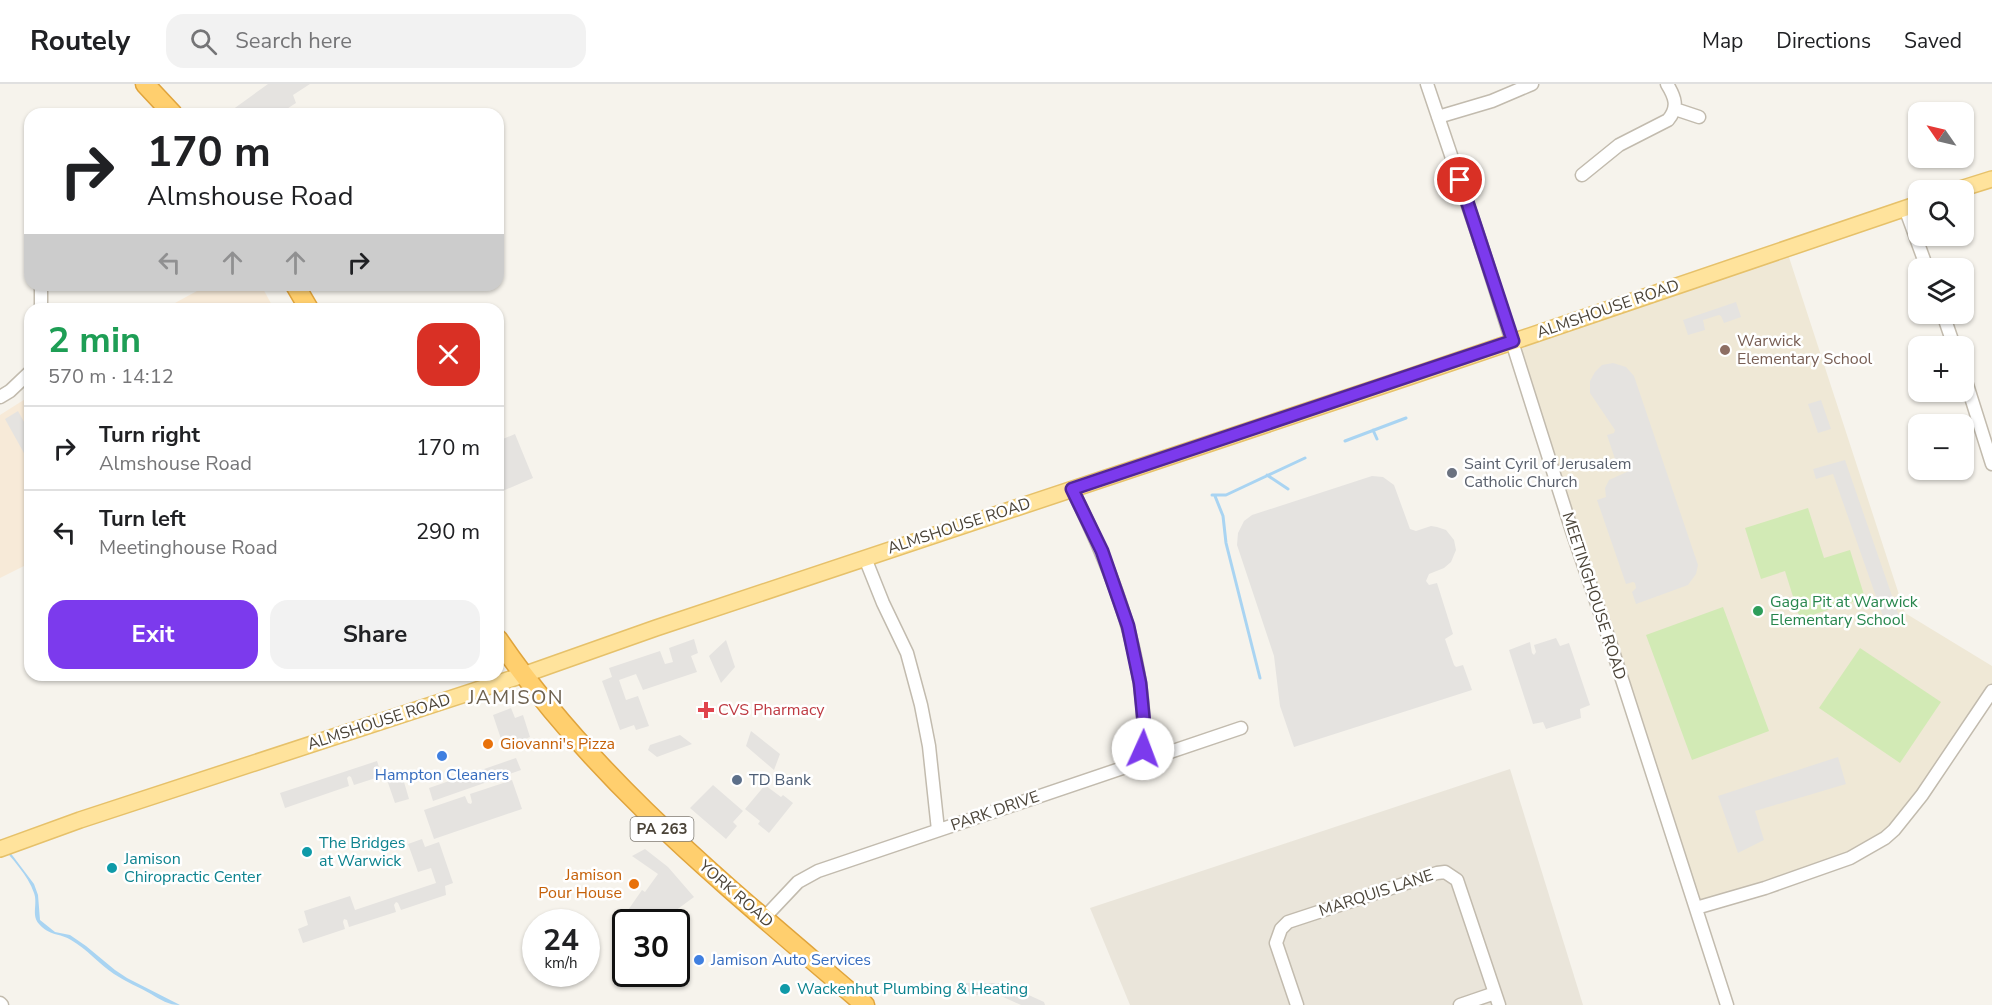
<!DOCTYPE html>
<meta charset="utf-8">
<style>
:root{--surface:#fff;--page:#f2f2f2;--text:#202124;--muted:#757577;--line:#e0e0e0;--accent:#7c3aed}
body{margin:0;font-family:"Nunito Sans",sans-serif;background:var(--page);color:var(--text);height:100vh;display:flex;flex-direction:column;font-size:22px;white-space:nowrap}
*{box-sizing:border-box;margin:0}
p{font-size:20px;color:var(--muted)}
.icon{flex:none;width:33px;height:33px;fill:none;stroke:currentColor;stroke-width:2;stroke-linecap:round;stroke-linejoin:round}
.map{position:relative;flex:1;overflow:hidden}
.details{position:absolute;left:24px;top:219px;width:480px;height:378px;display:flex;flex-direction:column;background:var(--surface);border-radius:18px;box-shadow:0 2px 4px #0004}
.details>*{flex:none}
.guide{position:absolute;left:24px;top:24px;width:480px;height:183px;border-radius:18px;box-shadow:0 2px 4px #0004;background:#fff;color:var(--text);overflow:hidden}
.needle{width:39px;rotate:304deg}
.controls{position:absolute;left:1908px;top:18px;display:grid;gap:12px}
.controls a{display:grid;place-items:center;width:66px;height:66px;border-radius:12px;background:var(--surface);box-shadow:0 2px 4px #0004;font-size:30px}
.speed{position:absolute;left:522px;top:825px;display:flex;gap:12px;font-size:30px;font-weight:700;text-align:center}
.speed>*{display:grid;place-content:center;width:78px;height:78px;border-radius:50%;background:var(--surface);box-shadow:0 2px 4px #0004;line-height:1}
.speed small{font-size:15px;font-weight:400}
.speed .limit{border:3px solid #111;border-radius:9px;background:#fff;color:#111}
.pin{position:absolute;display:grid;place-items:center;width:51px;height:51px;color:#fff;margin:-26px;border:3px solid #fff;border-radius:50%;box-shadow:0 2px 6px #0007}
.me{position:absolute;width:66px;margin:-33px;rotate:2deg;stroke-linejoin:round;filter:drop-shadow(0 0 4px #0008)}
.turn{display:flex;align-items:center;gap:21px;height:126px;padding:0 24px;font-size:27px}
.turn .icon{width:78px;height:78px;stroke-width:2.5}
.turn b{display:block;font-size:42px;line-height:51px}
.lanes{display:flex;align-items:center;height:57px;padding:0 24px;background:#0003;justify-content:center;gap:30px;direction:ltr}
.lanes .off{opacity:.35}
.round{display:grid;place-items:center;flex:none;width:63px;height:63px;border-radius:18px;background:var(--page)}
.head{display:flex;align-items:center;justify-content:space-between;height:102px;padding:0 24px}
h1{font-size:36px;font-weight:700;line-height:45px;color:#1e9e55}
.cta{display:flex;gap:12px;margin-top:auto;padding:12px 24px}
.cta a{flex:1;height:69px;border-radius:18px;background:var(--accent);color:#fff;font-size:24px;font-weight:700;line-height:69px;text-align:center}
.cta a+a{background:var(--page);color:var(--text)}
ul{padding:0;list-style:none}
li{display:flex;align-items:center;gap:18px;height:84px;padding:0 24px;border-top:2px solid var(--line)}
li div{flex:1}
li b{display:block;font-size:22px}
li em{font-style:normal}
header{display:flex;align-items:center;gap:36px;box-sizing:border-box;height:84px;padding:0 30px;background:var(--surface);border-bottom:2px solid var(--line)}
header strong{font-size:28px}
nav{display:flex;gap:33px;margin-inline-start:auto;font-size:21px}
.search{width:420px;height:54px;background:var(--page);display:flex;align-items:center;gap:15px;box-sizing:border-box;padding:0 21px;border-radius:18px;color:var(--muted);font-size:22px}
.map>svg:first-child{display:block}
</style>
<header>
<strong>Routely</strong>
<div class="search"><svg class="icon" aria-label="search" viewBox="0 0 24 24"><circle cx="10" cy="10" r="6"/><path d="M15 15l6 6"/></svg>Search here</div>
<nav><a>Map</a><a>Directions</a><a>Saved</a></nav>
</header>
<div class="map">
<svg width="1992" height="921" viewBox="0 0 1992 921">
<rect width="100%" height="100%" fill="#f6f3ec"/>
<path fill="#eae5da" d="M 1510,685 L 1583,921 L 1130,921 L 1090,824 Z"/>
<path fill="#f7ead8" d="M 208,201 L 261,201 L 274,225 L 164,225 Z
M 30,312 L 30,479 L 0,494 L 0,331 Z"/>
<path fill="#efe8d6" d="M 1786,164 L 1905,529 L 1992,582 L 1992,607 L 1908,729 L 1850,774 L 1696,824 L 1513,257 Z"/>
<path fill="#d2eab5" d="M 1808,424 L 1824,474 L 1850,466 L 1865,514 L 1800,535 L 1785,487 L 1761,495 L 1745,444 Z
M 1723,523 L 1769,647 L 1692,676 L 1646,551 Z
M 1860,564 L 1941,618 L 1900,679 L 1819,624 Z"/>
<path fill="#e5e3e0" d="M 268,0 L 310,0 L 293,11 L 296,19 L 279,30 L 235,30 L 232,26 Z
M 1736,218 L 1741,233 L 1724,239 L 1721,232 L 1719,231 L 1703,236 L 1705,246 L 1688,251 L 1683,236 Z
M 1613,279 L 1626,283 L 1634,292 L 1698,481 L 1696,490 L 1688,501 L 1636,520 L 1632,508 L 1636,504 L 1635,499 L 1633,498 L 1626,500 L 1597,416 L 1606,413 L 1605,404 L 1609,396 L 1629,387 L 1626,385 L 1619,387 L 1607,351 L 1614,349 L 1615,346 L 1590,309 L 1590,297 L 1595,288 L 1602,281 Z
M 1821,316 L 1831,345 L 1818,349 L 1808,320 Z
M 18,327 L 28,345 L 30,345 L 30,368 L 25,371 L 5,335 Z
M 515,350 L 533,394 L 498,409 L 498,357 Z
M 1845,376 L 1900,535 L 1886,541 L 1833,390 L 1816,395 L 1813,385 Z
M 1372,392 L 1383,393 L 1394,401 L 1410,445 L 1416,447 L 1431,442 L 1437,443 L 1446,446 L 1454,456 L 1456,466 L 1451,478 L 1444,484 L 1429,490 L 1426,497 L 1429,501 L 1437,499 L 1453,550 L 1445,555 L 1454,581 L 1456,583 L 1463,581 L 1472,606 L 1294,663 L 1280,622 L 1274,572 L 1237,461 L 1238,449 L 1244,437 L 1252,431 Z
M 1556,554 L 1560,562 L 1569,559 L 1590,621 L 1580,625 L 1581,634 L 1546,645 L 1543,638 L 1533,640 L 1509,566 L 1530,558 L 1532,569 L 1534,571 L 1536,568 L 1534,561 Z
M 694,555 L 698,569 L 691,572 L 697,588 L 643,606 L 636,590 L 619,596 L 626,616 L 638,612 L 649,642 L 636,646 L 634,641 L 620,646 L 602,597 L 612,593 L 609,584 L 660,567 L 665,580 L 673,578 L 669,564 Z
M 726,556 L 735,583 L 721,599 L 709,572 Z
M 511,624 L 515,634 L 523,631 L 530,653 L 504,664 L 493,631 Z
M 751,647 L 780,670 L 774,686 L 746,662 Z
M 680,651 L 692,660 L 657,673 L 648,666 L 650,661 Z
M 1838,673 L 1846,700 L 1755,727 L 1764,756 L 1738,769 L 1718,712 Z
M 516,674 L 521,686 L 433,717 L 429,704 Z
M 377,677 L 382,692 L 354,701 L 351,693 L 349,692 L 347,694 L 349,702 L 285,724 L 280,709 Z
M 402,691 L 409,715 L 395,719 L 387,696 Z
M 512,696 L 522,725 L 434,755 L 424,726 L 465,712 L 468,719 L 471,720 L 472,718 L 470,710 Z
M 713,701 L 743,727 L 733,738 L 737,742 L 726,755 L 690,724 Z
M 765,701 L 781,713 L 783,711 L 793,719 L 769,749 L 758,740 L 760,737 L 745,725 Z
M 422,755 L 425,763 L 439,758 L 453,799 L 445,802 L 446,811 L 401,826 L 398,819 L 396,818 L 394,821 L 396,828 L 349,843 L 347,836 L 344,835 L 343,838 L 345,845 L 303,859 L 298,845 L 308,841 L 304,827 L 350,812 L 355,826 L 436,799 L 431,784 L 418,788 L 408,760 Z
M 645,765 L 668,783 L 694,813 L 660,838 L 632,838 L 635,835 L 626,829 L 642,806 L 645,808 L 658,790 L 632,772 Z
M 962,899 L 1002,899 L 1044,918 L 1045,921 L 1021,921 L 999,911 L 967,911 L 962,906 Z"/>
<path fill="#a9d4f2" d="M 0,755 L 34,800 L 38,811 L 40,836 L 55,848 L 70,851 L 86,862 L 115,886 L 127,894 L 180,921 C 168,921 161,916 151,910 C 139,903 126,898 114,890 C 99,880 87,865 71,856 C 60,849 49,852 39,840 C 31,831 38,820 34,809 C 28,791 12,775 0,760 Z"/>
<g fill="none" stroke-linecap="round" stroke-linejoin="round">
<path stroke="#a9d4f2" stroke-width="3" d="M 1373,346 L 1377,355
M 1345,357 L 1406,334
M 1267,391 L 1288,405
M 1212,411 L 1226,411 L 1305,374
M 1215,412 L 1223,432 L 1226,459 L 1260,594"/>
<defs>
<path id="minor" d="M 1427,0 L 1481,160 L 1572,447 L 1609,555 L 1727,921
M 1675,25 L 1699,33
M 1438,33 L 1492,17 L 1532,0
M 1582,91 L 1619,61 L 1668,36 C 1679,23 1675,13 1667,0
M 1905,124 L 1927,184
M 41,201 L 41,225
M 1943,230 L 1954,262
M 1964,291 L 1992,380
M 0,313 L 10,307 L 30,288
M 1072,405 C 1105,473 1134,540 1142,616 C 1144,638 1146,658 1137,679
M 865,474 L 883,519 L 907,569 L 921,621 L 929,662 L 938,746
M 1696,824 L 1765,804 L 1850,774 L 1885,754 L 1894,746 L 1922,711 L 1992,607
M 764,834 L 798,798 L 818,787 L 1241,644
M 0,919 L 2,921
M 1297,921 L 1276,859 L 1281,845 L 1288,838 L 1437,789 L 1445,788 L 1457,796 L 1499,921
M 1460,921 L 1495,909"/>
<path id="major" d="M 1957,106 L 1992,95
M 0,765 L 80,736 L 523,591 L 656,544 L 1409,293 L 1918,120"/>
<path id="highway" d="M 145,0 L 173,30
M 295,201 L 309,225
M 498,555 C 596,699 734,808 865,921"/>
</defs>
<use href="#minor" stroke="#c2bbae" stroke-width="15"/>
<use href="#major" stroke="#e6c16a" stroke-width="18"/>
<use href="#highway" stroke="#e0a43c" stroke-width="21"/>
<use href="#minor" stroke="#fff" stroke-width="12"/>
<use href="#major" stroke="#ffe39c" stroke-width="15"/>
<use href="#highway" stroke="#ffcf6e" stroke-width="18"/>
</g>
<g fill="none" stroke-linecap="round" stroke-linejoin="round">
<defs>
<path id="route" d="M 1143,665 L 1144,640 L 1140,599 L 1128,542 L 1102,467 L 1072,405 L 1513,257 L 1460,96"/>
</defs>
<use href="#route" stroke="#51269a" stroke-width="15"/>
<use href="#route" stroke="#7c3aed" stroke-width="10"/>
</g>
<circle fill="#8d6e63" stroke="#fff" stroke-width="2" cx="1725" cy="266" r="6"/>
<circle fill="#6b7280" stroke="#fff" stroke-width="2" cx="1452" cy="389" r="6"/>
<circle fill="#2e9e5b" stroke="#fff" stroke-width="2" cx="1758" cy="527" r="6"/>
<path fill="#e0444e" stroke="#fff" stroke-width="2" d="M703 617h6v6h6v6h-6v6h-6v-6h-6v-6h6z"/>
<g fill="#e8710a" stroke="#fff" stroke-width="2">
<circle cx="488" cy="660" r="6"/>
<circle cx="634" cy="800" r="6"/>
</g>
<g fill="#3f7fe0" stroke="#fff" stroke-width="2">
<circle cx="442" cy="672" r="6"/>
<circle cx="699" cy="876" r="6"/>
</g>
<circle fill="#5c6f8a" stroke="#fff" stroke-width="2" cx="737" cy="696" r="6"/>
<g fill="#0f9aa8" stroke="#fff" stroke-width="2">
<circle cx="307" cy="768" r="6"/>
<circle cx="112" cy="784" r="6"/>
<circle cx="785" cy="905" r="6"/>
</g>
<g text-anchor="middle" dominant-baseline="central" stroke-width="5" stroke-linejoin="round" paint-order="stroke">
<rect fill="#fff" stroke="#817c74" stroke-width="1.5" x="630.5" y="733" width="63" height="24" rx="4.5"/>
<g font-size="15" font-weight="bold" fill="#4b4439">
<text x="662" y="745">PA 263</text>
</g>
<g font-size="16" fill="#4b4439" stroke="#fff">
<text transform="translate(1608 225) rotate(-19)">ALMSHOUSE ROAD</text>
<text transform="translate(959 442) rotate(-18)">ALMSHOUSE ROAD</text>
<text transform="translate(1594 512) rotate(72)">MEETINGHOUSE ROAD</text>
<text transform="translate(379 638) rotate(-18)">ALMSHOUSE ROAD</text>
<text transform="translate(995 727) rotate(-19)">PARK DRIVE</text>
<text transform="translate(1376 809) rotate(-18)">MARQUIS LANE</text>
<text transform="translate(736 810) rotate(41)">YORK ROAD</text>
</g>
<g font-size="16" fill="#785e54" stroke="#fff" text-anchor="start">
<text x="1737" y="257">Warwick<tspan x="1737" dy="18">Elementary School</tspan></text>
</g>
<g font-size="16" fill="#5b616d" stroke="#fff" text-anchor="start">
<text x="1464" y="380">Saint Cyril of Jerusalem<tspan x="1464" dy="18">Catholic Church</tspan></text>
</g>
<g font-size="16" fill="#27864d" stroke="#fff" text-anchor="start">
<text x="1770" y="518">Gaga Pit at Warwick<tspan x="1770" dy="18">Elementary School</tspan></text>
</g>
<g font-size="16" fill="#be3a42" stroke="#fff" text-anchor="start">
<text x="718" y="626">CVS Pharmacy</text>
</g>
<g font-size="16" fill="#c56008" stroke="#fff" text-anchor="start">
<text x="500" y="660">Giovanni's Pizza</text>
<text x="622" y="791" text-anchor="end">Jamison<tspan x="622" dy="18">Pour House</tspan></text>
</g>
<g font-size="16" fill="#366cbe" stroke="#fff">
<text x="442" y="691">Hampton Cleaners</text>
<text x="711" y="876" text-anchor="start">Jamison Auto Services</text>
</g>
<g font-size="16" fill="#4e5e75" stroke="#fff" text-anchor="start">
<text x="749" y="696">TD Bank</text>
</g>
<g font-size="16" fill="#0d838f" stroke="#fff" text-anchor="start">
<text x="319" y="759">The Bridges<tspan x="319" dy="18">at Warwick</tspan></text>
<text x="124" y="775">Jamison<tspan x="124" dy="18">Chiropractic Center</tspan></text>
<text x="797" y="905">Wackenhut Plumbing &amp; Heating</text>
</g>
<g font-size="20" letter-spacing="1.5" fill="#6e6250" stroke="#fff">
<text x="516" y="613">JAMISON</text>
</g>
</g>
</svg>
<div class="controls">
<a><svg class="needle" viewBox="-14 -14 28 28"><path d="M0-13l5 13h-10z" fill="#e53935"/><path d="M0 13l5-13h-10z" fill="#757577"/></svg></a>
<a><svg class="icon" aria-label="search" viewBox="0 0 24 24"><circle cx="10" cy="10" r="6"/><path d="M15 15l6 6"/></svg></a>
<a><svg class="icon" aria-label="layers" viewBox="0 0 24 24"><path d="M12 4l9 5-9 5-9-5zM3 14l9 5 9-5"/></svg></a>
<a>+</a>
<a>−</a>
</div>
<div class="speed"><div>24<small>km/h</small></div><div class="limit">30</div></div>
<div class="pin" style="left:1460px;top:96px;background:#d93025"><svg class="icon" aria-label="arrive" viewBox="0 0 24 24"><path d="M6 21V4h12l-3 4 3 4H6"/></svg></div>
<svg class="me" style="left:1143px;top:665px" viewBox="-20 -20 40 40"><circle r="19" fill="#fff"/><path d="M0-13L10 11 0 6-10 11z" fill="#7c3aed"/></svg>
<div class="guide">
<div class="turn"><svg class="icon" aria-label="right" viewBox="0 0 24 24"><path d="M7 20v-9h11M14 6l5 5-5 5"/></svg><div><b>170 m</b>Almshouse Road</div></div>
<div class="lanes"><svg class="icon off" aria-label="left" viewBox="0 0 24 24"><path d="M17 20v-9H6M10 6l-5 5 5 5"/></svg><svg class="icon off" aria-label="ahead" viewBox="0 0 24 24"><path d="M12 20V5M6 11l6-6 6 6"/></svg><svg class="icon off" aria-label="ahead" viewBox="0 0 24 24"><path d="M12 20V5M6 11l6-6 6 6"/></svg><svg class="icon" aria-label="right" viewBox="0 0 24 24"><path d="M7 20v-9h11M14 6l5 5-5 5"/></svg></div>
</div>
<section class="details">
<div class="head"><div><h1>2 min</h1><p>570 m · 14:12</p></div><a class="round" style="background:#d93025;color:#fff"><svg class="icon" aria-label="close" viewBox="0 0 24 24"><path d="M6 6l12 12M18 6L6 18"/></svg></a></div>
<ul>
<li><svg class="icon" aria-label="right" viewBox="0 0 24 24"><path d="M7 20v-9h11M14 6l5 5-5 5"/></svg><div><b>Turn right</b><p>Almshouse Road</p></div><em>170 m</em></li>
<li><svg class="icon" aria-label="left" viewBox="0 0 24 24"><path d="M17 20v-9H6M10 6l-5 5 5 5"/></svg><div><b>Turn left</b><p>Meetinghouse Road</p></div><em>290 m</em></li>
</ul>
<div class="cta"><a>Exit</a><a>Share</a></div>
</section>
</div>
